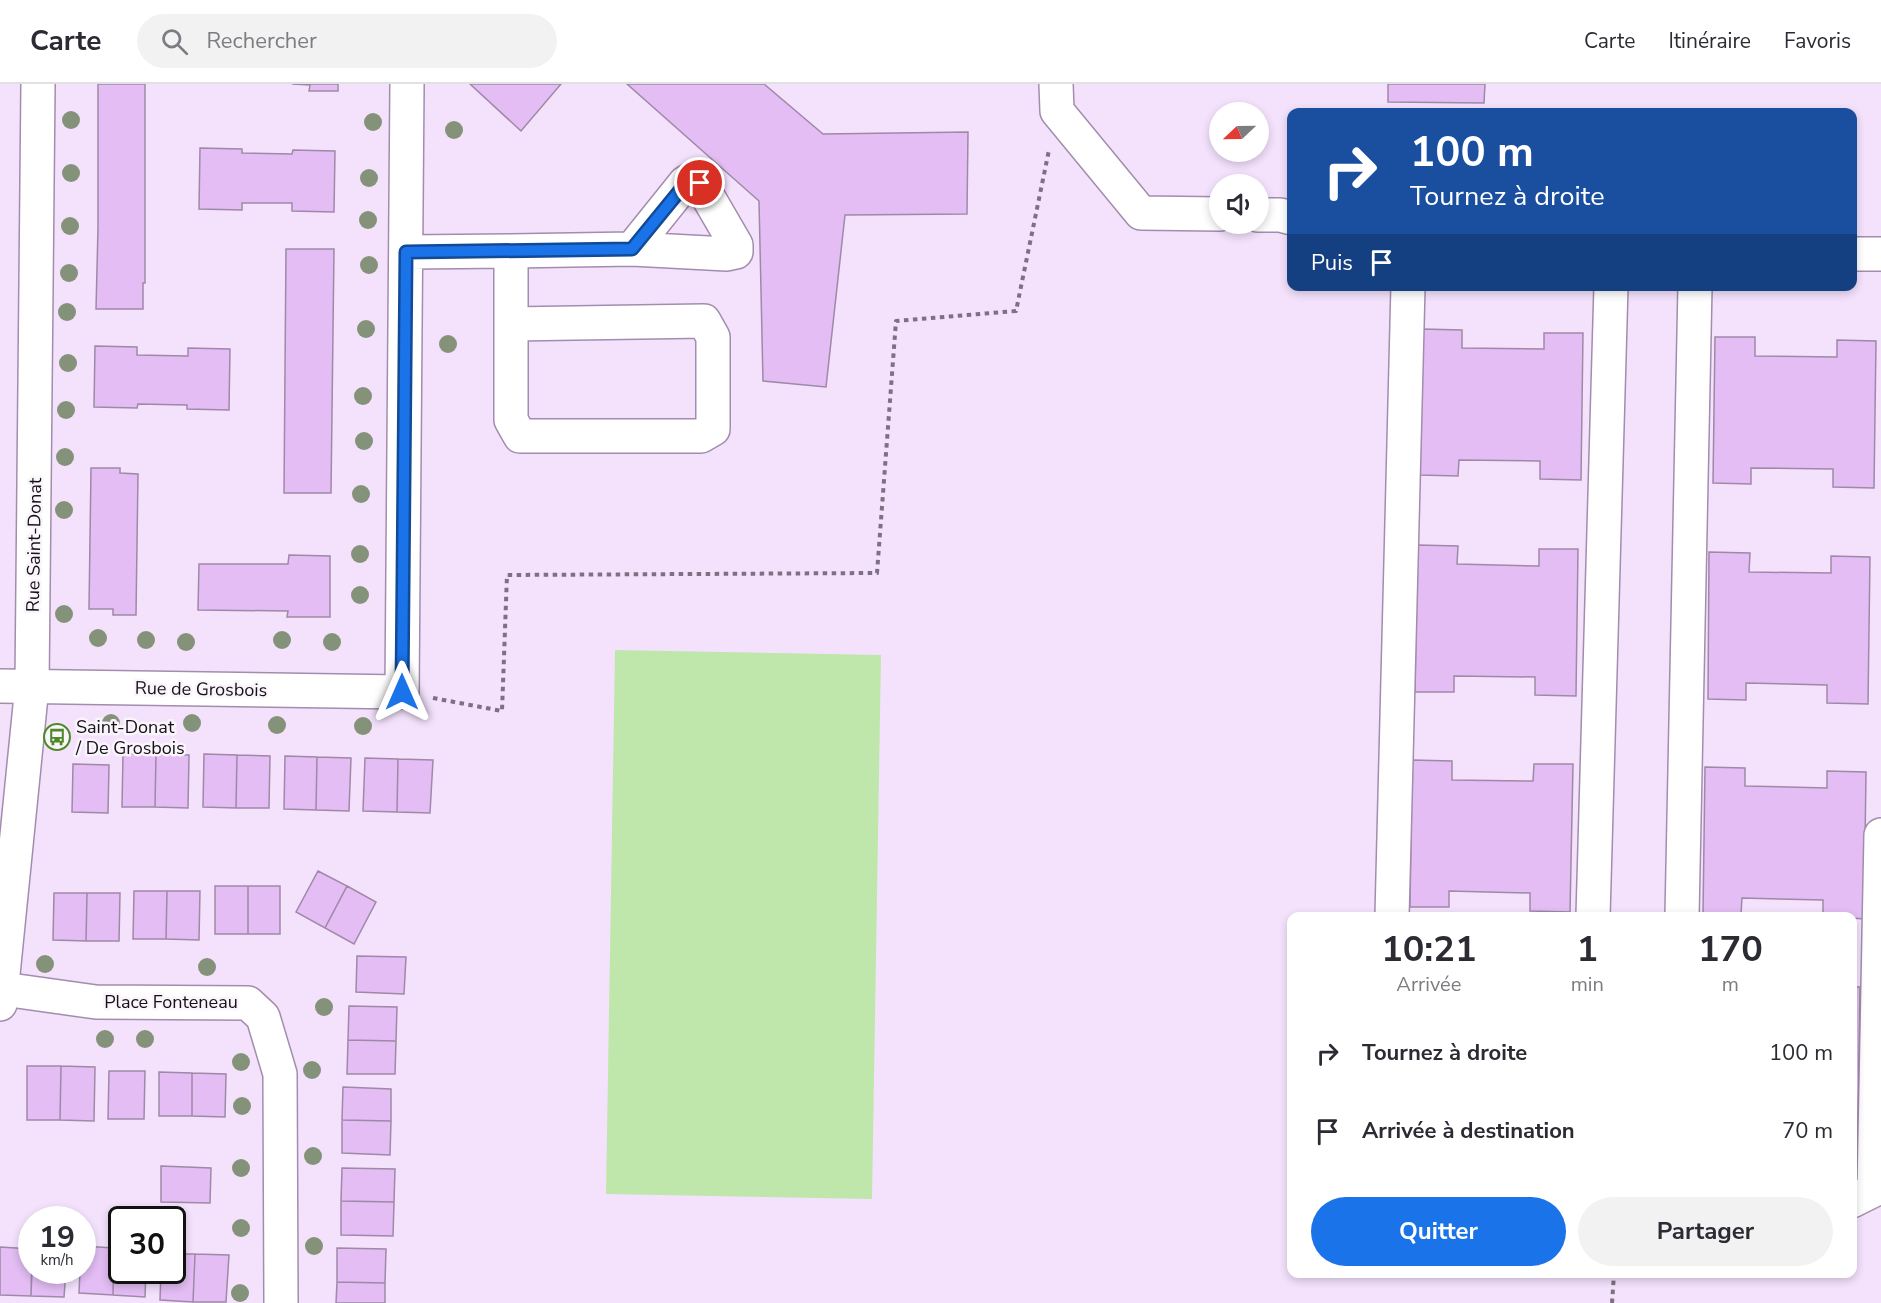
<!DOCTYPE html>
<html lang="fr">
<meta charset="utf-8">
<style>
:root{--surface:#fff;--page:#f2f2f3;--text:#2b2b33;--muted:#7c7c81;--line:#e1e1e2;--accent:#1a73e8}
body{margin:0;font-family:"Nunito Sans",sans-serif;background:var(--page);color:var(--text);height:100vh;display:flex;flex-direction:column;font-size:22px;white-space:nowrap}
*{box-sizing:border-box;margin:0}
p{font-size:20px;color:var(--muted)}
.icon{flex:none;width:33px;height:33px;fill:none;stroke:currentColor;stroke-width:2;stroke-linecap:round;stroke-linejoin:round}
.map{position:relative;flex:1;overflow:hidden}
.details{position:absolute;left:1287px;top:828px;width:570px;height:366px;display:flex;flex-direction:column;background:var(--surface);border-radius:12px;box-shadow:0 3px 9px #0003}
.details>*{flex:none}
.guide{position:absolute;left:1287px;top:24px;width:570px;height:183px;border-radius:12px;box-shadow:0 3px 9px #0003;background:#1a4fa0;color:#fff;overflow:hidden}
.needle{width:39px;rotate:248deg}
.fabs{position:absolute;left:1209px;top:18px;display:grid;gap:12px}
.fabs a{display:grid;place-items:center;width:60px;height:60px;border-radius:50%;background:var(--surface);box-shadow:0 3px 9px #0003;font-size:30px}
.speed{position:absolute;left:18px;top:1122px;display:flex;gap:12px;font-size:30px;font-weight:700;text-align:center}
.speed>*{display:grid;place-content:center;width:78px;height:78px;border-radius:50%;background:var(--surface);box-shadow:0 3px 9px #0003;line-height:1}
.speed small{font-size:15px;font-weight:400}
.speed .limit{border:3px solid #111;border-radius:9px;background:#fff;color:#111}
.pin{position:absolute;display:grid;place-items:center;width:51px;height:51px;color:#fff;margin:-26px;border:3px solid #fff;border-radius:50%;box-shadow:0 2px 6px #0007}
.me{position:absolute;width:66px;margin:-33px;rotate:0deg;stroke-linejoin:round;filter:drop-shadow(0 0 4px #0008)}
.turn{display:flex;align-items:center;gap:21px;height:126px;padding:0 24px;font-size:27px}
.turn .icon{width:78px;height:78px;stroke-width:2.5}
.turn b{display:block;font-size:42px;line-height:51px}
.then{display:flex;align-items:center;height:57px;padding:0 24px;background:#0003;gap:12px;font-size:22px}
.eta{display:flex;justify-content:space-evenly;align-items:center;height:102px;text-align:center}
.eta b{font-size:36px;font-weight:700;line-height:42px}
.button{display:flex;gap:12px;margin-top:auto;padding:12px 24px}
.button a{flex:1;height:69px;border-radius:36px;background:var(--accent);color:#fff;font-size:24px;font-weight:700;line-height:69px;text-align:center}
.button a+a{background:var(--page);color:var(--text)}
ul{padding:0;list-style:none}
li{display:flex;align-items:center;gap:18px;height:78px;padding:0 24px}
li div{flex:1}
li b{display:block;font-size:22px}
li em{font-style:normal}
header{display:flex;align-items:center;gap:36px;box-sizing:border-box;height:84px;padding:0 30px;background:var(--surface);border-bottom:2px solid var(--line)}
header strong{font-size:28px}
nav{display:flex;gap:33px;margin-inline-start:auto;font-size:21px}
.search{width:420px;height:54px;background:var(--page);display:flex;align-items:center;gap:15px;box-sizing:border-box;padding:0 21px;border-radius:33px;color:var(--muted);font-size:22px}
.map>svg:first-child{display:block}
</style>
<header>
<strong>Carte</strong>
<div class="search"><svg class="icon" aria-label="search" viewBox="0 0 24 24"><circle cx="10" cy="10" r="6"/><path d="M15 15l6 6"/></svg>Rechercher</div>
<nav><a>Carte</a><a>Itinéraire</a><a>Favoris</a></nav>
</header>
<div class="map">
<svg width="1881" height="1219" viewBox="0 0 1881 1219">
<rect width="100%" height="100%" fill="#f4e2fd"/>
<path fill="#bfe7ab" d="M 615,566 L 881,571 L 872,1115 L 606,1110 Z"/>
<path fill="#e3bdf4" stroke="#9e89a7" stroke-width="1.5" d="M 98,0 L 145,0 L 145,199 L 143,199 L 143,225 L 96,225 L 98,144 Z
M 292,0 L 338,0 L 338,7 L 309,7 L 310,1 Z
M 470,0 L 561,0 L 521,47 Z
M 627,0 L 764,0 L 823,50 L 968,48 L 967,130 L 845,131 L 826,303 L 763,297 L 759,117 Z
M 1388,0 L 1485,0 L 1484,19 L 1388,18 Z
M 200,64 L 242,65 L 242,69 L 292,70 L 293,66 L 335,67 L 334,128 L 292,127 L 292,119 L 242,119 L 242,126 L 199,125 Z
M 286,165 L 334,165 L 331,409 L 284,409 Z
M 1422,245 L 1462,246 L 1462,264 L 1544,265 L 1544,249 L 1583,249 L 1581,396 L 1540,395 L 1540,377 L 1459,376 L 1458,392 L 1420,391 Z
M 1715,253 L 1755,253 L 1755,272 L 1837,273 L 1837,256 L 1876,257 L 1874,404 L 1833,403 L 1833,385 L 1751,384 L 1751,400 L 1713,399 Z
M 95,262 L 137,263 L 137,271 L 188,272 L 188,264 L 230,265 L 229,326 L 187,325 L 187,321 L 138,320 L 137,324 L 94,323 Z
M 91,384 L 120,384 L 120,389 L 138,390 L 136,531 L 113,531 L 113,525 L 89,525 Z
M 1417,461 L 1458,462 L 1457,480 L 1539,482 L 1539,465 L 1578,465 L 1576,612 L 1535,611 L 1535,593 L 1454,592 L 1454,608 L 1415,608 Z
M 1709,468 L 1750,469 L 1749,488 L 1831,489 L 1831,472 L 1870,473 L 1868,620 L 1827,619 L 1827,601 L 1746,599 L 1746,616 L 1708,615 Z
M 289,471 L 330,472 L 330,533 L 287,533 L 288,527 L 198,526 L 199,480 L 288,480 Z
M 123,670 L 156,670 L 155,723 L 122,723 Z
M 156,670 L 189,671 L 188,724 L 155,723 Z
M 204,670 L 237,671 L 236,724 L 203,723 Z
M 237,671 L 270,672 L 269,724 L 236,724 Z
M 285,672 L 317,673 L 316,726 L 284,725 Z
M 317,673 L 351,674 L 349,727 L 316,726 Z
M 365,674 L 398,675 L 397,728 L 363,727 Z
M 398,675 L 433,676 L 430,729 L 397,728 Z
M 1412,676 L 1452,677 L 1452,696 L 1533,697 L 1534,680 L 1573,680 L 1570,828 L 1530,827 L 1530,809 L 1449,807 L 1449,823 L 1410,823 Z
M 73,680 L 109,681 L 108,729 L 72,728 Z
M 1705,683 L 1745,684 L 1745,702 L 1827,704 L 1827,687 L 1866,688 L 1864,835 L 1852,834 L 1852,832 L 1823,832 L 1823,816 L 1742,814 L 1741,830 L 1703,830 Z
M 318,787 L 347,802 L 325,844 L 296,828 Z
M 215,802 L 248,802 L 248,850 L 215,850 Z
M 248,802 L 280,802 L 280,850 L 248,850 Z
M 347,802 L 376,818 L 354,860 L 325,844 Z
M 134,807 L 167,807 L 166,855 L 133,855 Z
M 167,807 L 200,807 L 199,856 L 166,855 Z
M 54,809 L 87,809 L 86,857 L 53,856 Z
M 87,809 L 120,809 L 119,857 L 86,857 Z
M 357,872 L 406,873 L 404,910 L 356,908 Z
M 1852,903 L 1860,903 L 1858,1051 L 1852,1050 Z
M 349,922 L 397,923 L 396,957 L 348,956 Z
M 348,956 L 396,957 L 395,990 L 347,990 Z
M 27,982 L 61,982 L 60,1036 L 27,1036 Z
M 61,982 L 95,983 L 94,1037 L 60,1036 Z
M 109,987 L 145,987 L 144,1035 L 108,1035 Z
M 159,988 L 192,989 L 192,1032 L 159,1032 Z
M 192,989 L 226,990 L 225,1033 L 192,1032 Z
M 343,1003 L 391,1005 L 391,1037 L 342,1036 Z
M 342,1036 L 391,1037 L 390,1071 L 342,1069 Z
M 161,1082 L 211,1084 L 210,1119 L 161,1118 Z
M 342,1084 L 395,1085 L 394,1118 L 341,1117 Z
M 341,1117 L 394,1118 L 393,1152 L 341,1151 Z
M 82,1162 L 114,1164 L 113,1211 L 79,1209 L 80,1186 L 82,1186 Z
M 0,1163 L 32,1165 L 31,1212 L 0,1211 Z
M 114,1164 L 122,1164 L 122,1186 L 146,1186 L 145,1213 L 113,1211 Z
M 337,1164 L 386,1165 L 385,1199 L 337,1198 Z
M 172,1170 L 195,1170 L 193,1218 L 160,1216 L 161,1186 L 172,1186 Z
M 195,1170 L 229,1171 L 226,1218 L 193,1218 Z
M 32,1186 L 66,1186 L 64,1213 L 31,1212 Z
M 337,1198 L 385,1199 L 385,1219 L 336,1219 Z"/>
<g fill="none" stroke-linecap="round" stroke-linejoin="round">
<defs>
<path id="minor" d="M 1056,0 L 1057,27 L 1141,129 L 1220,130
M 1258,131 L 1280,131 L 1292,134
M 511,167 L 632,165 L 727,170 L 736,168 L 736,161 L 700,99 L 692,95 L 685,99 L 632,165
M 406,168 L 511,167 L 511,336 L 520,352 L 701,352 L 713,345 L 713,253 L 704,237 L 511,240
M 1852,170 L 1881,170
M 0,602 L 402,608 L 407,0
M 1392,832 L 1408,202
M 1593,832 L 1611,202
M 1682,832 L 1695,202
M 3,905 L 96,918 L 248,919 L 263,933 L 280,990 L 281,1219
M 0,920 L 32,602 L 38,0
M 1852,1117 L 1874,1106 L 1881,751"/>
</defs>
<use href="#minor" stroke="#a28dac" stroke-width="36"/>
<path stroke="#7c7082" stroke-width="4" stroke-dasharray="4.5 4.5" stroke-linecap="butt" d="M 433,614 L 502,627 L 507,491 L 877,489 L 896,237 L 1016,227 L 1049,66
M 1612,1219 L 1614,1190"/>
<use href="#minor" stroke="#fff" stroke-width="33"/>
</g>
<g fill="#85927a">
<circle cx="71" cy="36" r="9"/>
<circle cx="373" cy="38" r="9"/>
<circle cx="454" cy="46" r="9"/>
<circle cx="71" cy="89" r="9"/>
<circle cx="369" cy="94" r="9"/>
<circle cx="368" cy="136" r="9"/>
<circle cx="70" cy="142" r="9"/>
<circle cx="369" cy="181" r="9"/>
<circle cx="69" cy="189" r="9"/>
<circle cx="67" cy="228" r="9"/>
<circle cx="366" cy="245" r="9"/>
<circle cx="448" cy="260" r="9"/>
<circle cx="68" cy="279" r="9"/>
<circle cx="363" cy="312" r="9"/>
<circle cx="66" cy="326" r="9"/>
<circle cx="364" cy="357" r="9"/>
<circle cx="65" cy="373" r="9"/>
<circle cx="361" cy="410" r="9"/>
<circle cx="64" cy="426" r="9"/>
<circle cx="360" cy="470" r="9"/>
<circle cx="360" cy="511" r="9"/>
<circle cx="64" cy="530" r="9"/>
<circle cx="98" cy="554" r="9"/>
<circle cx="146" cy="556" r="9"/>
<circle cx="282" cy="556" r="9"/>
<circle cx="186" cy="558" r="9"/>
<circle cx="332" cy="558" r="9"/>
<circle cx="111" cy="639" r="9"/>
<circle cx="192" cy="639" r="9"/>
<circle cx="277" cy="641" r="9"/>
<circle cx="363" cy="642" r="9"/>
<circle cx="45" cy="880" r="9"/>
<circle cx="207" cy="883" r="9"/>
<circle cx="324" cy="923" r="9"/>
<circle cx="105" cy="955" r="9"/>
<circle cx="145" cy="955" r="9"/>
<circle cx="241" cy="978" r="9"/>
<circle cx="312" cy="986" r="9"/>
<circle cx="242" cy="1022" r="9"/>
<circle cx="313" cy="1072" r="9"/>
<circle cx="241" cy="1084" r="9"/>
<circle cx="241" cy="1144" r="9"/>
<circle cx="314" cy="1162" r="9"/>
<circle cx="240" cy="1209" r="9"/>
</g>
<g fill="none" stroke-linecap="round" stroke-linejoin="round">
<defs>
<path id="route" d="M 402,608 L 406,168 L 632,165 L 686,99 L 693,95 L 700,99"/>
</defs>
<use href="#route" stroke="#114b97" stroke-width="15"/>
<use href="#route" stroke="#1a73e8" stroke-width="10"/>
</g>
<defs>
<symbol id="bus-ring" viewBox="-11 -11 22 22"><circle r="9.5" fill="#f9f5fb" stroke="#4e8926" stroke-width="1.5"/><path d="M-5-6H5V4H4V6H2V4H-2V6H-4V4H-5ZM-3.5-4V0h7V-4ZM-3.5 1.2v1.5H-2V1.2ZM2 1.2v1.5H3.5V1.2Z" fill="#4e8926"/></symbol>
</defs>
<g fill-rule="evenodd">
<use href="#bus-ring" x="42" y="638" width="30" height="30"/>
</g>
<g text-anchor="middle" dominant-baseline="central" stroke-width="5" stroke-linejoin="round" paint-order="stroke">
<g font-size="18" fill="#17101b" stroke="#f9f5fb">
<text transform="translate(34 461) rotate(-89)">Rue Saint-Donat</text>
<text transform="translate(201 605) rotate(1)">Rue de Grosbois</text>
<text x="171" y="918">Place Fonteneau</text>
</g>
<g font-size="18" fill="#17101b" stroke="#f9f5fb" text-anchor="start">
<text x="76" y="643">Saint-Donat<tspan x="76" dy="21">/ De Grosbois</tspan></text>
</g>
</g>
</svg>
<div class="fabs">
<a><svg class="needle" viewBox="-14 -14 28 28"><path d="M0-13l5 13h-10z" fill="#e53935"/><path d="M0 13l5-13h-10z" fill="#7c7c81"/></svg></a>
<a><svg class="icon" aria-label="sound" viewBox="0 0 24 24"><path d="M4 9h4l5-4v14l-5-4H4zM17 9q2 3 0 6"/></svg></a>
</div>
<div class="speed"><div>19<small>km/h</small></div><div class="limit">30</div></div>
<div class="pin" style="left:700px;top:99px;background:#d93025"><svg class="icon" aria-label="arrive" viewBox="0 0 24 24"><path d="M6 21V4h12l-3 4 3 4H6"/></svg></div>
<svg class="me" style="left:402px;top:608px" viewBox="-20 -20 40 40"><path d="M0-17L14 15 0 8-14 15z" fill="#1a73e8" stroke="#fff" stroke-width="4"/></svg>
<div class="guide">
<div class="turn"><svg class="icon" aria-label="right" viewBox="0 0 24 24"><path d="M7 20v-9h11M14 6l5 5-5 5"/></svg><div><b>100 m</b>Tournez à droite</div></div>
<div class="then">Puis<svg class="icon" aria-label="arrive" viewBox="0 0 24 24"><path d="M6 21V4h12l-3 4 3 4H6"/></svg></div>
</div>
<section class="details">
<div class="eta">
<div><b>10:21</b><p>Arrivée</p></div>
<div><b>1</b><p>min</p></div>
<div><b>170</b><p>m</p></div>
</div>
<ul>
<li><svg class="icon" aria-label="right" viewBox="0 0 24 24"><path d="M7 20v-9h11M14 6l5 5-5 5"/></svg><div><b>Tournez à droite</b></div><em>100 m</em></li>
<li><svg class="icon" aria-label="arrive" viewBox="0 0 24 24"><path d="M6 21V4h12l-3 4 3 4H6"/></svg><div><b>Arrivée à destination</b></div><em>70 m</em></li>
</ul>
<div class="button"><a>Quitter</a><a>Partager</a></div>
</section>
</div>
